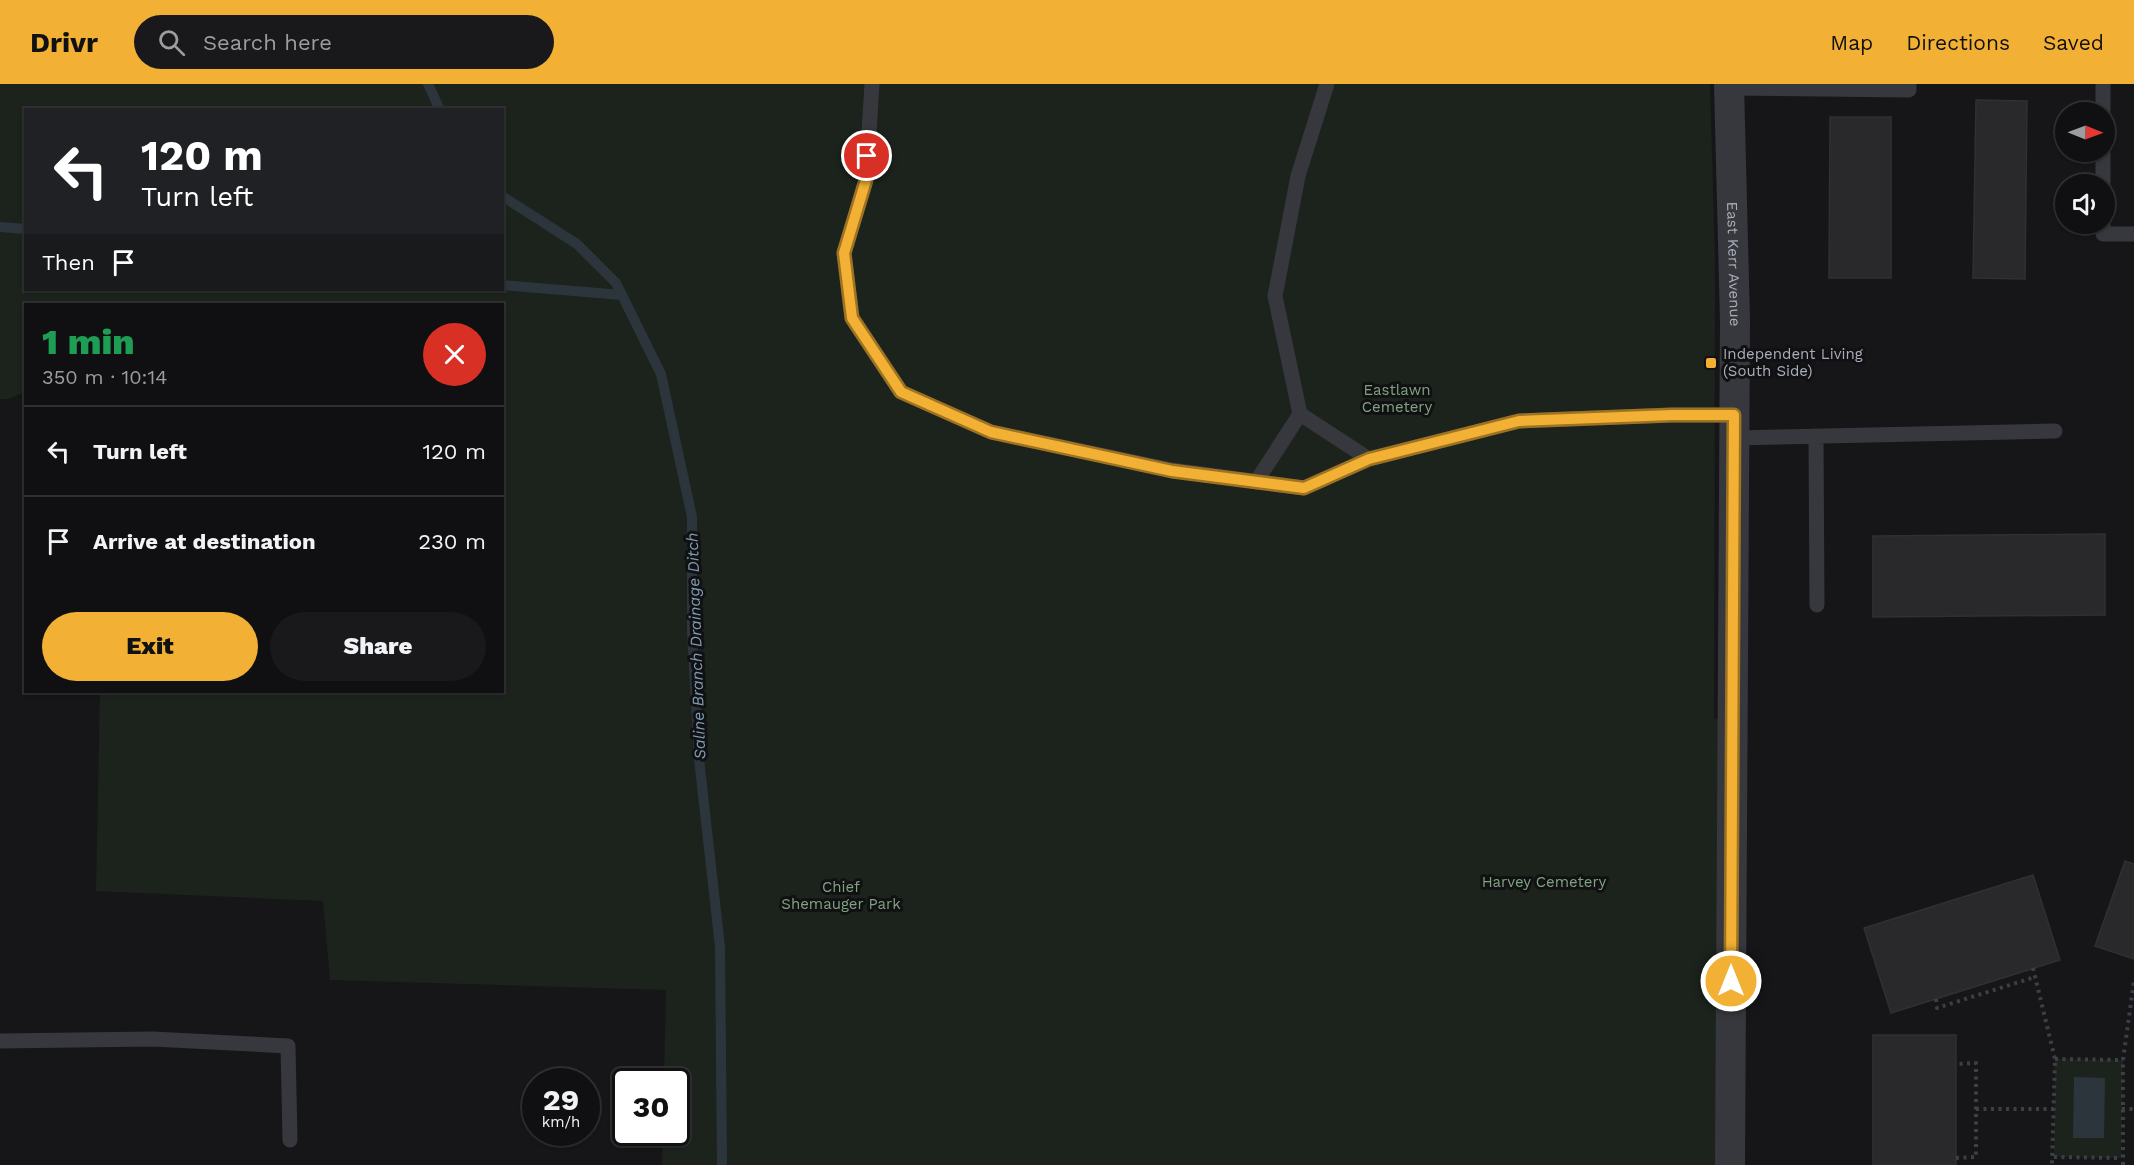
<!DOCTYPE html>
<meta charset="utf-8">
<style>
:root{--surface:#101012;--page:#19191b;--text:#f1f3f6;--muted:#9c9d9f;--line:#303032;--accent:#f2b134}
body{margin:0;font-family:"Work Sans",sans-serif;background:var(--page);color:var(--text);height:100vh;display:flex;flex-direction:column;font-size:22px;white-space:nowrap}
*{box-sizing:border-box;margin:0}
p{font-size:20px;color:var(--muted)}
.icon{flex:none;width:33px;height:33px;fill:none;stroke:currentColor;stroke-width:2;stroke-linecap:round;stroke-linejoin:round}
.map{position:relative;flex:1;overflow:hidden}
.side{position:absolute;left:24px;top:219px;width:480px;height:390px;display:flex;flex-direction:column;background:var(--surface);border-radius:0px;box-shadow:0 2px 4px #0004,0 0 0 2px var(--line)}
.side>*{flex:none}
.hud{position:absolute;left:24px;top:24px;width:480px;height:183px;border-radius:0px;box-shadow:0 2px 4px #0004,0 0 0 2px var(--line);background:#202124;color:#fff;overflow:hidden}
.needle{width:39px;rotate:91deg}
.fabs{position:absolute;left:2055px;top:18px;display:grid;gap:12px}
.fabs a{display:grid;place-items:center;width:60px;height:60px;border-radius:50%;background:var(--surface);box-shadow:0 2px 4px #0004,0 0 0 2px var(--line);font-size:30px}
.speed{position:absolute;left:522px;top:984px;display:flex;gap:12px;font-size:30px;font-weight:700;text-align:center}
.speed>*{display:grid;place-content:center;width:78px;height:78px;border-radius:50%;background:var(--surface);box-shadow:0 2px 4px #0004,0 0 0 2px var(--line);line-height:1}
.speed small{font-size:15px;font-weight:400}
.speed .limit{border:3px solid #111;border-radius:9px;background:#fff;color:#111}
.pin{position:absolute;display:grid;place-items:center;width:51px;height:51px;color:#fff;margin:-26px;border:3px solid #fff;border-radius:50%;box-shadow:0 2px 6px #0007}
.me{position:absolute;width:66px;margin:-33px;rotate:0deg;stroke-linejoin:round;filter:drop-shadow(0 0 4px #0008)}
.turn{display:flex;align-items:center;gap:21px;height:126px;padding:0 18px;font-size:27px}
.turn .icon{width:78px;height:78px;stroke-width:2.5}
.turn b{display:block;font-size:42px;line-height:51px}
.then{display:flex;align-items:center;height:57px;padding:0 18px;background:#0003;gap:12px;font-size:22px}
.round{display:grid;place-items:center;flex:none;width:63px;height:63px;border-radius:32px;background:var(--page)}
.head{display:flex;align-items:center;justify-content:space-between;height:102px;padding:0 18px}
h1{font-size:36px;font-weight:800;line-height:45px;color:#1e9e55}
.action{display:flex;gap:12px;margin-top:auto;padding:12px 18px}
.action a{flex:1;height:69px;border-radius:36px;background:var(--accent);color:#111;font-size:24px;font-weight:800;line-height:69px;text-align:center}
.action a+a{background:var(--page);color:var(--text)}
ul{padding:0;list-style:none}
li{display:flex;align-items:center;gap:18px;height:90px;padding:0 18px;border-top:2px solid var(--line)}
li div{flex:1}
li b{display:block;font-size:22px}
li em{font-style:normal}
header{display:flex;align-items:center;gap:36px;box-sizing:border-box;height:84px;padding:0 30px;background:var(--accent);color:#111}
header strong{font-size:28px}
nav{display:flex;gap:33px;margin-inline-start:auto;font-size:21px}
.search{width:420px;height:54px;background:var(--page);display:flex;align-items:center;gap:15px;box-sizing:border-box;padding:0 21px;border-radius:33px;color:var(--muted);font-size:22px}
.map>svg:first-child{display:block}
</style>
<header>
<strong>Drivr</strong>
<div class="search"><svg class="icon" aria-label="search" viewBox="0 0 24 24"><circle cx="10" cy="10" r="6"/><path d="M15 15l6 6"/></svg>Search here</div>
<nav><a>Map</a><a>Directions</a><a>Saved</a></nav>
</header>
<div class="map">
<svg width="2134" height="1081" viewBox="0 0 2134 1081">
<rect width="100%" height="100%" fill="#161618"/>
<path fill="#1c231d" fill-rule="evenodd" d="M 0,0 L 1710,0 L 1715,178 L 1714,635 L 1732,637 L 1730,1081 L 662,1081 L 663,1049 L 676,1048 L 676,998 L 664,997 L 666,906 L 330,896 L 323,817 L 96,807 L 100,608 L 502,608 L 502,220 L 26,220 L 25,308 L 8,315 L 0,315 ZM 26,26 L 502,26 L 502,206 L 26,206 Z
M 2055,975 L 2123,976 L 2121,1074 L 2054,1073 Z"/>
<path fill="#2c353c" d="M 2074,993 L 2105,994 L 2104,1054 L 2073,1054 Z"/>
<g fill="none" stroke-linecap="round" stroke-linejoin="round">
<path stroke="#2c353c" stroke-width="10" d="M 428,0 L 440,26
M 502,112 L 577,160 L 616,199 L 661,290 L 692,433 L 692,547 L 699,675 L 720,863 L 722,1081
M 0,143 L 26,145
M 502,201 L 622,211"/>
</g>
<path fill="#29292c" stroke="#303034" stroke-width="1.5" d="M 1976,16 L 2027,17 L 2025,195 L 1973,194 Z
M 1830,33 L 1891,33 L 1891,194 L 1829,194 Z
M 2105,450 L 2105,531 L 1873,533 L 1873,452 Z
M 2125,777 L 2134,780 L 2134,875 L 2095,862 Z
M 2033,791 L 2060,876 L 1891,929 L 1864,844 Z
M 1873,951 L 1956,951 L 1956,1081 L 1873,1081 Z"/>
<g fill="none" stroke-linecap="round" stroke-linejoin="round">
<path stroke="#3d3f44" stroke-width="4" stroke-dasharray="3 4.5" stroke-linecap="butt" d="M 2033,884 L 2055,975 L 2052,1081
M 1936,915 L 1937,924 L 2035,893
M 2055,975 L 2123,976
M 1976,1025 L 2055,1025
M 2122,1025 L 2134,1025
M 2054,1073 L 2121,1074
M 1956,1074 L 1976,1073 L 1976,979 L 1956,980
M 2123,1081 L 2123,976 L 2134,897"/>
<path stroke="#37383d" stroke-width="15" d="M 872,0 L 866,96 L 844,169 L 852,234 L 901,308 L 991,348 L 1172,386 L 1304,404 L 1369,375
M 1327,0 L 1298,92 L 1275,212 L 1300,330 L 1369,375 L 1519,337 L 1672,331 L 1734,331
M 2103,0 L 2103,28
M 1729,4 L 1909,6 L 1909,0
M 2103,68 L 2103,100
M 2103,140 L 2103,150 L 2134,150
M 1816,352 L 1817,521
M 1734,354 L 2055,347
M 1256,398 L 1300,330
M 0,957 L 153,955 L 288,962 L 290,1056"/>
<path stroke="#37383d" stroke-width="30" id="s1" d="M 1729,0 L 1735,237 L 1730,1081"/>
</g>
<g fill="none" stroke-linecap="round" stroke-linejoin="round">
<defs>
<path id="route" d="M 867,72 L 866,96 L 844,169 L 852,234 L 901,308 L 991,348 L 1172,387 L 1304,404 L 1369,375 L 1519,337 L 1672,331 L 1734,331 L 1731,897"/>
</defs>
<use href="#route" stroke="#9d7322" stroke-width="15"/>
<use href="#route" stroke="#f2b134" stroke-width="10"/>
</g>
<rect fill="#f2b134" stroke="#111113" stroke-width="2" x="1705" y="273" width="12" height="12" rx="3"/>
<g text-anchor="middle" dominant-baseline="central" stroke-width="6" stroke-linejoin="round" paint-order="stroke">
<g font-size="15" fill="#a8adb8" stroke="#111113">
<text stroke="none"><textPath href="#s1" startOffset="180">East Kerr Avenue</textPath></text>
</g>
<g font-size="15" fill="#a8adb8" stroke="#111113" text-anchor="start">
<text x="1723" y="270">Independent Living<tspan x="1723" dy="17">(South Side)</tspan></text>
</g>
<g font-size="15" fill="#7fa381" stroke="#111113">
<text x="1397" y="306">Eastlawn<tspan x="1397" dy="17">Cemetery</tspan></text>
<text x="1544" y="798">Harvey Cemetery</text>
<text x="841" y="803">Chief<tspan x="841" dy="17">Shemauger Park</tspan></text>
</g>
<g font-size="16" font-style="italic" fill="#7f9bb3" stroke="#111113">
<text transform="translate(696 562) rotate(-92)">Saline Branch Drainage Ditch</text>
</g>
</g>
</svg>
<div class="fabs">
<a><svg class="needle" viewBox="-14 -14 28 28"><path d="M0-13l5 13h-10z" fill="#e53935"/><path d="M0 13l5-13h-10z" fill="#9c9d9f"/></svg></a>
<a><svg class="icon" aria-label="sound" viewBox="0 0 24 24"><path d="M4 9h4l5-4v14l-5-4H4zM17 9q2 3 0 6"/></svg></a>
</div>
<div class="speed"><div>29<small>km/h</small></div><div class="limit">30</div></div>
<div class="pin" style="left:867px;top:72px;background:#d93025"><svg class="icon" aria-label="arrive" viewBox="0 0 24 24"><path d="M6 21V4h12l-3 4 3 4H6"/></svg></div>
<svg class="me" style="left:1731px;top:897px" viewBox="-20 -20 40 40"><circle r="17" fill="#f2b134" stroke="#fff" stroke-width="3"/><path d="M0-11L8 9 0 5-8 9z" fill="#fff"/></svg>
<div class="hud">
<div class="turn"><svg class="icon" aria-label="left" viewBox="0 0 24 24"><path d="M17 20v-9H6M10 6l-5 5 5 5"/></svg><div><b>120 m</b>Turn left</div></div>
<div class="then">Then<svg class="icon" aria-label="arrive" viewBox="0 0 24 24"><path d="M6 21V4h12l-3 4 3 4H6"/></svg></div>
</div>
<section class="side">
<div class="head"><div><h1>1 min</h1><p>350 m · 10:14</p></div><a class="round" style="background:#d93025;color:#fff"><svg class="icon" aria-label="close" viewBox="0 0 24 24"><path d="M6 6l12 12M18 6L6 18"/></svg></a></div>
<ul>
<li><svg class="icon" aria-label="left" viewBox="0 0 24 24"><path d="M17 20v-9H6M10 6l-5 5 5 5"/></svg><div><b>Turn left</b></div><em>120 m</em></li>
<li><svg class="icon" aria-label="arrive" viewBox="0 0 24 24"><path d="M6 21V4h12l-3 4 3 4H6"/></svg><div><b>Arrive at destination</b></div><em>230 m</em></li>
</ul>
<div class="action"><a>Exit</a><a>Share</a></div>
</section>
</div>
